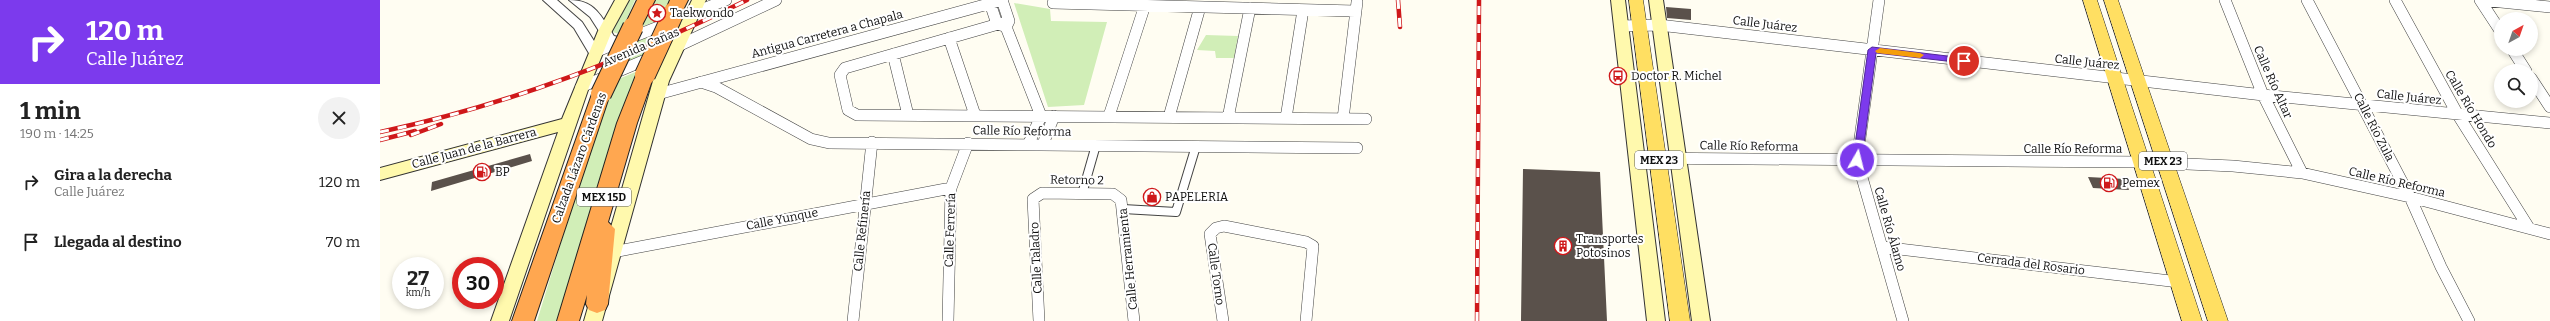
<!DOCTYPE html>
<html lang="es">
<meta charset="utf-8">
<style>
:root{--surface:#fff;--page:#f2f2f2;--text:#222;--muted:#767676}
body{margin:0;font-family:Bitter,serif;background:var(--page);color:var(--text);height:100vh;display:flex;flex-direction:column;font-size:15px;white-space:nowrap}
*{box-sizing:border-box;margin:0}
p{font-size:13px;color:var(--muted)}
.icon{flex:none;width:22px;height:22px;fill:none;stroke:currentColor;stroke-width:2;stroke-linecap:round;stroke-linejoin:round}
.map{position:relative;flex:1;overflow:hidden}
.panel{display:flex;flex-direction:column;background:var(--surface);width:380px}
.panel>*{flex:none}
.guide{background:#7c3aed;color:#fff;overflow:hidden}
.needle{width:26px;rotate:40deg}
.tools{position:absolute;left:2114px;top:12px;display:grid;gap:8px}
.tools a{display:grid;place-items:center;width:44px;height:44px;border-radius:50%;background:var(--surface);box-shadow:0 2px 6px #0003;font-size:20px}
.speed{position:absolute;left:12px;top:257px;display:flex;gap:8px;font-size:20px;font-weight:700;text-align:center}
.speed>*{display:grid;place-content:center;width:52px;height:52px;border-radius:50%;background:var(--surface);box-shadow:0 2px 6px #0003;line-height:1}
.speed small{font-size:10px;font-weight:400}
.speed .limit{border:6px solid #d22;background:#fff;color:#111}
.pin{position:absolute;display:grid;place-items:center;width:34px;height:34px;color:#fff;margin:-17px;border:2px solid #fff;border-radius:50%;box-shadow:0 1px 4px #0007}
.me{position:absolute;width:44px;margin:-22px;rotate:8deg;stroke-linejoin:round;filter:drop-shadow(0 0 3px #0008)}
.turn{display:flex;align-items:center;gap:14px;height:84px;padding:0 20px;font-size:18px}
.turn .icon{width:52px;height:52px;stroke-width:2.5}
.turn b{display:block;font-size:28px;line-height:34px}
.round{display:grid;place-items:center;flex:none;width:42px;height:42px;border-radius:21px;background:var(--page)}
.summary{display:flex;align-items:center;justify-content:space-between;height:68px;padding:0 20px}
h1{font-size:24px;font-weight:700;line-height:30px}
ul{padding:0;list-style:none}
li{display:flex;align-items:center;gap:12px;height:60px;padding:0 20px}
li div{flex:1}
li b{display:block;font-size:15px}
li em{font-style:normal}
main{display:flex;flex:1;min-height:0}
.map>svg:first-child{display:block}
</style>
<main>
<section class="panel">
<div class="guide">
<div class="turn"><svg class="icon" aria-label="right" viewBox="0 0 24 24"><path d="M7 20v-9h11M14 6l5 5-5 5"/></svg><div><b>120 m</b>Calle Juárez</div></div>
</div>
<div class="summary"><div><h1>1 min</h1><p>190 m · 14:25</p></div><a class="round"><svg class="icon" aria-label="close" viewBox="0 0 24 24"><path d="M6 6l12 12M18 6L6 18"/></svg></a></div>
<ul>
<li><svg class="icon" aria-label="right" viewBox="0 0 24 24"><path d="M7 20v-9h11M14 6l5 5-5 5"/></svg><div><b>Gira a la derecha</b><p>Calle Juárez</p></div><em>120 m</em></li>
<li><svg class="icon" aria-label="arrive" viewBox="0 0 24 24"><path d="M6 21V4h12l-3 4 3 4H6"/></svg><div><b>Llegada al destino</b></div><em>70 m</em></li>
</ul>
</section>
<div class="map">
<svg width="2170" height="321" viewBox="0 0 2170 321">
<rect width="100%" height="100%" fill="#fffdf2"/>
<path fill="#d1eeb7" d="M 249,0 L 255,0 L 240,34 L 232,32 Z
M 276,0 L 294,0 L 284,18 L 261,27 Z
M 634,3 L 670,9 L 671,21 L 727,22 L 704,105 L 668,107 Z
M 296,25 L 288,45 L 227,70 L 237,50 Z
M 826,35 L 858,36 L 854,58 L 836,58 L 835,51 L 817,50 Z
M 263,69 L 179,321 L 157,321 L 218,122 L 236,80 Z"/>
<path fill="#5a514b" d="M 1286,7 L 1311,9 L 1311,20 L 1287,18 Z
M 150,154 L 152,161 L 51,191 L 52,182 Z
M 1143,169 L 1220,172 L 1227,321 L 1141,321 Z
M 1708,177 L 1745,179 L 1749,190 L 1713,188 Z"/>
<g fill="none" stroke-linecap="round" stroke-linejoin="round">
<defs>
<path id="pedestrian" d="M 702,194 L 716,145
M 743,209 L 796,212 L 816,146"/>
<path id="minor" d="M 622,0 L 629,21 L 626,27 L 661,116 L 649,143
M 1499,0 L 1477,160 L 1523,321
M 1845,0 L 1883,95 L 1922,173
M 1927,0 L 2030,197 L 2061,267 L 2089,321
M 2015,0 L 2078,115 L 2149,228
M 2100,0 L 2121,32
M 2101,0 L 2170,7
M 610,3 L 617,24 L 624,26
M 673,3 L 975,11
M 629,21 L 465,68 L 460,75 L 468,110 L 477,115 L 986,119
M 1241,26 L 1279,25 L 1883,95 L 2170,123
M 569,38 L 595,115
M 2132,49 L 2146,71
M 215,52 L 346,0
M 513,54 L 528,115
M 2151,78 L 2170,107
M 321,82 L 336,87 L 431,139 L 449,143 L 977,148
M 201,87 L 296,47 L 396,0
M 278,94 L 623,0
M 729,116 L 765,5
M 789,117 L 820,7
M 848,118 L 870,8
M 906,118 L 923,10
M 963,119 L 977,2
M 663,144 L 674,116
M 1256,158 L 1761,162 L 1853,166 L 1922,173 L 2030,197 L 2170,234
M 1502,247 L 1799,282
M 233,252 L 571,188
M 473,321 L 492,142
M 568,321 L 571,188 L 588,143
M 659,321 L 653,199 L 662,193 L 733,194 L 741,200 L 754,321
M 843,321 L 830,234 L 836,228 L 844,226 L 926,242 L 933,246 L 926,321"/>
<path id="tertiary" d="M 163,0 L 177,0 L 202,22 L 221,52 L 220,55 L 210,55 L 194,28 Z
M 189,0 C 215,0 221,16 234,36 L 247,39 L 249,42 L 247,45 L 243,46 L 226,42 L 210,17 Z"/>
<path id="secondary" d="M 235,0 L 249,0 L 232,31 L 209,87 L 129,321 L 111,321 L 178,132 L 0,180 L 0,168 L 182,119 L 218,31 Z
M 312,0 L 326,0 L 289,81 L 222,321 L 204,321 L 273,81 Z
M 1231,0 L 1245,0 L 1285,321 L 1267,321 Z
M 1269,0 L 1283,0 L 1330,321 L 1312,321 Z"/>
<path id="primary" d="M 1249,0 L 1263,0 L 1310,321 L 1290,321 Z
M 1703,0 L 1717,0 L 1822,321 L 1802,321 Z
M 1724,0 L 1738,0 L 1848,321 L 1828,321 Z"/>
<path id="motorway" d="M 257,0 L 275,0 L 259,31 L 247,31 L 244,27 Z
M 290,0 L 308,0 L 300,16 L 288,16 L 285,12 Z
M 265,69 L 272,70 L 274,75 L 257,123 L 228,222 L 235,229 L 228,304 L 225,310 L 217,313 L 209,310 L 206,304 L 207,295 L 199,321 L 177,321 L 237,123 L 256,75 L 258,70 Z
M 221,87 L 228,89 L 230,94 L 154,321 L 132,321 L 212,94 L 214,89 Z"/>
</defs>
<use href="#pedestrian" stroke="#434343" stroke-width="10"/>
<use href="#minor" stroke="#434343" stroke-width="12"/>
<use href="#tertiary" stroke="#434343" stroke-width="2"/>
<use href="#secondary" stroke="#323232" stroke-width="2"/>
<use href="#primary" stroke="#212121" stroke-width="1"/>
<use href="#motorway" stroke="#212121" stroke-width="2"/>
<use href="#pedestrian" stroke="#fff" stroke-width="8"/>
<use href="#minor" stroke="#fff" stroke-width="11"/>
<use href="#tertiary" fill="#fff" fill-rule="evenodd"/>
<use href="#secondary" fill="#fff9ad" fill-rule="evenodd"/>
<use href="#primary" fill="#ffdf62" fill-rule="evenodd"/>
<use href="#motorway" fill="#ffa750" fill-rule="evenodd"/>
<defs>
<path id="rail" d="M 1018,0 L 1020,27
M 0,132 C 129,105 249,58 367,0
M 31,135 L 61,124
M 0,140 L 35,131
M 1097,321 L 1099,0"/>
</defs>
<use href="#rail" stroke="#cf181a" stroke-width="4.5"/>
<use href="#rail" stroke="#fff" stroke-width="3" stroke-dasharray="9" stroke-linecap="butt"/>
<defs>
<path id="motorway-bridge" d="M 265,75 L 294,12
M 221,94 L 253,27"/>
</defs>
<use href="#motorway-bridge" stroke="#212121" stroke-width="22" stroke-linecap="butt"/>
<use href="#motorway-bridge" stroke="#ffa750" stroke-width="20"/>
</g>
<path fill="#7c3aed" stroke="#51269a" d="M 1492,47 L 1584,58 L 1588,61 L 1584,63 L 1496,53 L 1482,160 L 1477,164 L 1473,160 L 1488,50 Z"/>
<path fill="#f59e0b" d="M 1500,48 L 1540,53 L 1544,55 L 1540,58 L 1497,53 L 1495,51 Z"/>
<defs>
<symbol id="sight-ring" viewBox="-11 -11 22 22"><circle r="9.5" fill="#fff" stroke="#cf181a" stroke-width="1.5"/><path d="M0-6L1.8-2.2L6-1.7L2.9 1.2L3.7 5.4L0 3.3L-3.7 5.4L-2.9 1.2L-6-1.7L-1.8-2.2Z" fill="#cf181a"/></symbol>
<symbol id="bus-ring" viewBox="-11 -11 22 22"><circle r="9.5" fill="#fff" stroke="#cf181a" stroke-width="1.5"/><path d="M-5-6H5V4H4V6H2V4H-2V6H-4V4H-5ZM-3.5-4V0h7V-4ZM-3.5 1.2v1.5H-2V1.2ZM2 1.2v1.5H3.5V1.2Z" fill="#cf181a"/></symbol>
<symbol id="fuel-ring" viewBox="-11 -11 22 22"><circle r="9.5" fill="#fff" stroke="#cf181a" stroke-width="1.5"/><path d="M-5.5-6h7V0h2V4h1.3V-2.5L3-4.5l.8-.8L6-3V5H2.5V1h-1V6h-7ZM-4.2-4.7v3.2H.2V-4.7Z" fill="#cf181a"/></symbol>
<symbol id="shop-ring" viewBox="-11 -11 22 22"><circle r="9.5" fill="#fff" stroke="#cf181a" stroke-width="1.5"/><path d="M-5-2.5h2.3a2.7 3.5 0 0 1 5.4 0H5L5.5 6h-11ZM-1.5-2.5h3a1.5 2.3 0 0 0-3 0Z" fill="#cf181a"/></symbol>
<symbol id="building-ring" viewBox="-11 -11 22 22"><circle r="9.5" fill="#fff" stroke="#cf181a" stroke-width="1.5"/><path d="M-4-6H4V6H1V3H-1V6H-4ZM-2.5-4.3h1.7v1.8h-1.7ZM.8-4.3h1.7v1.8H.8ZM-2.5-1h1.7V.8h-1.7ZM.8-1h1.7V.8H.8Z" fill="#cf181a"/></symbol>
</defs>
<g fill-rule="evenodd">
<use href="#sight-ring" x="267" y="3" width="20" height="20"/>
<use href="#bus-ring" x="1228" y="66" width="20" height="20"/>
<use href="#fuel-ring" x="92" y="162" width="20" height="20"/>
<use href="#fuel-ring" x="1719" y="173" width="20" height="20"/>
<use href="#shop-ring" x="762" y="187" width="20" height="20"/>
<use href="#building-ring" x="1173" y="236" width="20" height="20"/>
</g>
<g text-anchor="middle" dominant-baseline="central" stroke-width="4" stroke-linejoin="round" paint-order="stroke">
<g fill="#fff" stroke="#585858" stroke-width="1">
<rect x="1255" y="151" width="48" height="18" rx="3"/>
<rect x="1759" y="152" width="48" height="18" rx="3"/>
<rect x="197" y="188" width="54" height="18" rx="3"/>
</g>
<g font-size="11" font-weight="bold" fill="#101010">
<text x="1279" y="160">MEX 23</text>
<text x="1783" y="161">MEX 23</text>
<text x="224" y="197">MEX 15D</text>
</g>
<g font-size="12" fill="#101010" stroke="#fff" text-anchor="start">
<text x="290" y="13">Taekwondo</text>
<text x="1251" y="76">Doctor R. Michel</text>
<text x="115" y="172">BP</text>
<text x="1742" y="183">Pemex</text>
<text x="785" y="197">PAPELERIA</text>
<text x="1196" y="239">Transportes<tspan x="1196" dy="14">Potosinos</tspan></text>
</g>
<g font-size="12" fill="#101010" stroke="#fff">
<text transform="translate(1385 24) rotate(7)">Calle Juárez</text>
<text transform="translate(447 34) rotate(-15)">Antigua Carretera a Chapala</text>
<text transform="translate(261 47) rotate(-23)">Avenida Cañas</text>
<text transform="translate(1707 62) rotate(6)">Calle Juárez</text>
<text transform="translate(1893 82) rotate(66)">Calle Río Altar</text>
<text transform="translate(2029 97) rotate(6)">Calle Juárez</text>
<text transform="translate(2091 109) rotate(59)">Calle Río Hondo</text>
<text transform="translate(1994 127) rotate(63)">Calle Río Zula</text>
<text transform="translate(642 131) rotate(1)">Calle Río Reforma</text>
<text transform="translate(1369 146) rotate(1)">Calle Río Reforma</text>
<text transform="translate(94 148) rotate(-15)">Calle Juan de la Barrera</text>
<text x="1693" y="149">Calle Río Reforma</text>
<text transform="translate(199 158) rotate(-70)">Calzada Lázaro Cárdenas</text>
<text transform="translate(697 180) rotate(1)">Retorno 2</text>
<text transform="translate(2017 182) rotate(13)">Calle Río Reforma</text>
<text transform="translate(402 219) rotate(-11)">Calle Yunque</text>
<text transform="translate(1510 229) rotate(74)">Calle Río Álamo</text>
<text transform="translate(570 230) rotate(-88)">Calle Ferrería</text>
<text transform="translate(482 231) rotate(-84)">Calle Refinería</text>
<text transform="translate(656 258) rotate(-93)">Calle Taladro</text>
<text transform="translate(748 259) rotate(-96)">Calle Herramienta</text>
<text transform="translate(1651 264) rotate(7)">Cerrada del Rosario</text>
<text transform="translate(836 274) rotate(82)">Calle Torno</text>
</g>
</g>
</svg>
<div class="tools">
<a><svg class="needle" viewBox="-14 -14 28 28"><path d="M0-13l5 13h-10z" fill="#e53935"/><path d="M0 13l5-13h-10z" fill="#767676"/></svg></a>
<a><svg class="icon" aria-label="search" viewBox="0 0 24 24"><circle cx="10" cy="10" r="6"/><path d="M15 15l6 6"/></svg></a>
</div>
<div class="speed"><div>27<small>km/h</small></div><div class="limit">30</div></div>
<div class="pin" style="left:1584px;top:61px;background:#d93025"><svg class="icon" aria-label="arrive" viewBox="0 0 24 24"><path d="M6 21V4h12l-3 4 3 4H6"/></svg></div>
<svg class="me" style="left:1477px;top:160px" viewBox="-20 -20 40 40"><circle r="17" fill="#7c3aed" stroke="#fff" stroke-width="3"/><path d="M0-11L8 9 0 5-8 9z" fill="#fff"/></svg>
</div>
</main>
